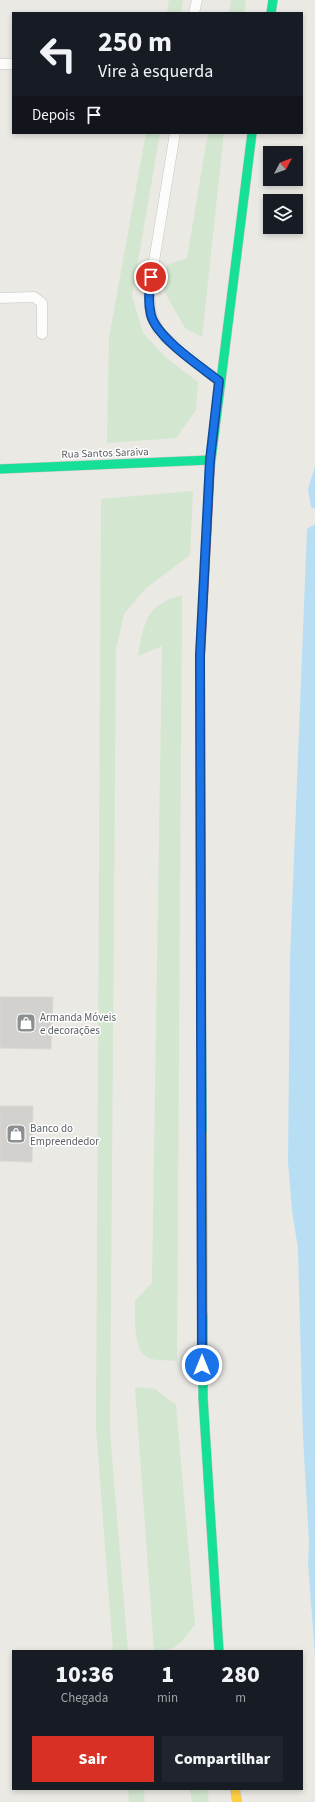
<!DOCTYPE html>
<html lang="pt">
<meta charset="utf-8">
<style>
:root{--surface:#171b24;--page:#20242c;--text:#f1f3f6;--muted:#9ea1a6;--accent:#d93025}
body{margin:0;font-family:"Source Sans 3",sans-serif;background:var(--page);color:var(--text);height:100vh;display:flex;flex-direction:column;font-size:15px;white-space:nowrap}
*{box-sizing:border-box;margin:0}
p{font-size:13px;color:var(--muted)}
.icon{flex:none;width:22px;height:22px;fill:none;stroke:currentColor;stroke-width:2;stroke-linecap:round;stroke-linejoin:round}
.map{position:relative;flex:1;overflow:hidden}
.sheet{position:absolute;left:12px;top:1650px;width:291px;height:140px;display:flex;flex-direction:column;background:var(--surface);border-radius:0px;box-shadow:0 2px 6px #0003}
.sheet>*{flex:none}
.hud{position:absolute;left:12px;top:12px;width:291px;height:122px;border-radius:0px;box-shadow:0 2px 6px #0003;background:#171b24;color:var(--text);overflow:hidden}
.needle{width:26px;rotate:49deg}
.fabs{position:absolute;left:263px;top:146px;display:grid;gap:8px}
.fabs a{display:grid;place-items:center;width:40px;height:40px;border-radius:0px;background:var(--surface);box-shadow:0 2px 6px #0003;font-size:20px}
.pin{position:absolute;display:grid;place-items:center;width:34px;height:34px;color:#fff;margin:-17px;border:2px solid #fff;border-radius:50%;box-shadow:0 1px 4px #0007}
.me{position:absolute;width:44px;margin:-22px;rotate:0deg;stroke-linejoin:round;filter:drop-shadow(0 0 3px #0008)}
.turn{display:flex;align-items:center;gap:14px;height:84px;padding:0 20px;font-size:18px}
.turn .icon{width:52px;height:52px;stroke-width:2.5}
.turn b{display:block;font-size:28px;line-height:34px}
.then{display:flex;align-items:center;height:38px;padding:0 20px;background:#0003;gap:8px;font-size:15px}
.eta{display:flex;justify-content:space-evenly;align-items:center;height:68px;text-align:center}
.eta b{font-size:24px;font-weight:800;line-height:28px}
.primary-button{display:flex;gap:8px;margin-top:auto;padding:8px 20px}
.primary-button a{flex:1;height:46px;border-radius:0px;background:var(--accent);color:#fff;font-size:16px;font-weight:800;line-height:46px;text-align:center}
.primary-button a+a{background:var(--page);color:var(--text)}
.map>svg:first-child{display:block}
</style>
<div class="map">
<svg width="315" height="1802" viewBox="0 0 315 1802">
<rect width="100%" height="100%" fill="#eae9e4"/>
<path fill="#d3e6d0" d="M 169,0 L 183,0 L 181,13 L 167,13 Z
M 231,0 L 246,0 L 244,13 L 229,13 Z
M 146,133 L 160,133 L 132,296 L 143,333 L 165,357 L 198,382 L 196,410 L 176,438 L 107,443 L 109,338 Z
M 208,133 L 224,133 L 202,337 L 185,328 L 164,291 L 167,265 L 187,258 Z
M 193,491 L 190,555 L 145,589 L 124,614 L 116,649 L 110,1432 L 128,1651 L 113,1651 L 96,1428 L 101,499 Z
M 182,595 L 177,1361 C 168,1360 156,1361 148,1358 C 133,1351 135,1314 135,1301 L 152,1283 L 162,646 L 138,656 C 144,622 146,605 182,595 Z
M 135,1387 L 155,1389 L 176,1405 L 195,1624 C 182,1642 177,1651 154,1651 Z
M 128,1789 L 143,1789 L 145,1802 L 129,1802 Z
M 190,1789 L 207,1789 L 209,1802 L 192,1802 Z"/>
<path fill="#b8def4" d="M 315,466 L 315,509 L 311,507 L 308,489 Z
M 315,524 L 315,1655 L 308,1563 L 309,1543 L 303,1437 L 298,1249 L 292,1210 L 288,1162 L 290,959 L 307,529 Z"/>
<path fill="#d2d1ce" stroke="#dad8d4" d="M 0,997 L 53,997 L 51,1049 L 0,1048 Z
M 0,1106 L 33,1106 L 32,1162 L 0,1161 Z"/>
<g fill="none" stroke-linecap="round" stroke-linejoin="round">
<defs>
<path id="lane" d="M 194,13 L 197,0
M 0,64 L 13,64
M 175,133 L 149,292 L 151,315 L 160,333 L 219,381
M 0,298 L 34,297 L 42,303 L 42,334"/>
<path id="fast" d="M 271,13 L 273,0
M 210,468 L 252,133
M 0,469 L 210,460
M 200,663 L 202,1132
M 203,1313 L 203,1397 L 219,1651"/>
<path id="slow" d="M 202,1132 L 203,1313
M 235,1789 L 237,1802"/>
<path id="jam" d="M 200,663 L 210,468"/>
</defs>
<use href="#lane" stroke="#c6c6c5" stroke-width="11"/>
<use href="#fast" stroke="#c7c7c6" stroke-width="10"/>
<use href="#slow" stroke="#c7c7c6" stroke-width="10"/>
<use href="#jam" stroke="#c7c7c6" stroke-width="10"/>
<use href="#lane" stroke="#fcfcfb" stroke-width="10"/>
<use href="#fast" stroke="#16e098" stroke-width="9"/>
<use href="#slow" stroke="#ffcf43" stroke-width="9"/>
<use href="#jam" stroke="#f24e42" stroke-width="9"/>
</g>
<g fill="none" stroke-linecap="round" stroke-linejoin="round">
<defs>
<path id="route" d="M 151,277 C 149,289 148,303 151,315 C 157,338 200,366 219,381 L 210,460 L 200,655 L 202,1365"/>
</defs>
<use href="#route" stroke="#114b97" stroke-width="10"/>
<use href="#route" stroke="#1a73e8" stroke-width="7"/>
</g>
<defs>
<symbol id="shop-square" viewBox="-11 -11 22 22"><rect x="-9" y="-9" width="18" height="18" rx="4" fill="#8c8f90" stroke="#fff"/><path d="M-5-2.5h2.3a2.7 3.5 0 0 1 5.4 0H5L5.5 6h-11ZM-1.5-2.5h3a1.5 2.3 0 0 0-3 0Z" fill="#fff"/></symbol>
</defs>
<g fill-rule="evenodd">
<use href="#shop-square" x="15" y="1012" width="22" height="22"/>
<use href="#shop-square" x="5" y="1123" width="22" height="22"/>
</g>
<g text-anchor="middle" dominant-baseline="central" stroke-width="3" stroke-linejoin="round" paint-order="stroke">
<g font-size="11" fill="#5a5e62" stroke="#fff">
<text transform="translate(105 453) rotate(-2)">Rua Santos Saraiva</text>
</g>
<g font-size="11" fill="#5a5e62" stroke="#fff" text-anchor="start">
<text x="40" y="1017">Armanda Móveis<tspan x="40" dy="13">e decorações</tspan></text>
<text x="30" y="1128">Banco do<tspan x="30" dy="13">Empreendedor</tspan></text>
</g>
</g>
</svg>
<div class="fabs">
<a><svg class="needle" viewBox="-14 -14 28 28"><path d="M0-13l5 13h-10z" fill="#e53935"/><path d="M0 13l5-13h-10z" fill="#9ea1a6"/></svg></a>
<a><svg class="icon" aria-label="layers" viewBox="0 0 24 24"><path d="M12 4l9 5-9 5-9-5zM3 14l9 5 9-5"/></svg></a>
</div>
<div class="pin" style="left:151px;top:277px;background:#d93025"><svg class="icon" aria-label="arrive" viewBox="0 0 24 24"><path d="M6 21V4h12l-3 4 3 4H6"/></svg></div>
<svg class="me" style="left:202px;top:1365px" viewBox="-20 -20 40 40"><circle r="17" fill="#1a73e8" stroke="#fff" stroke-width="3"/><path d="M0-11L8 9 0 5-8 9z" fill="#fff"/></svg>
<div class="hud">
<div class="turn"><svg class="icon" aria-label="left" viewBox="0 0 24 24"><path d="M17 20v-9H6M10 6l-5 5 5 5"/></svg><div><b>250 m</b>Vire à esquerda</div></div>
<div class="then">Depois<svg class="icon" aria-label="arrive" viewBox="0 0 24 24"><path d="M6 21V4h12l-3 4 3 4H6"/></svg></div>
</div>
<section class="sheet">
<div class="eta">
<div><b>10:36</b><p>Chegada</p></div>
<div><b>1</b><p>min</p></div>
<div><b>280</b><p>m</p></div>
</div>
<div class="primary-button"><a>Sair</a><a>Compartilhar</a></div>
</section>
</div>
